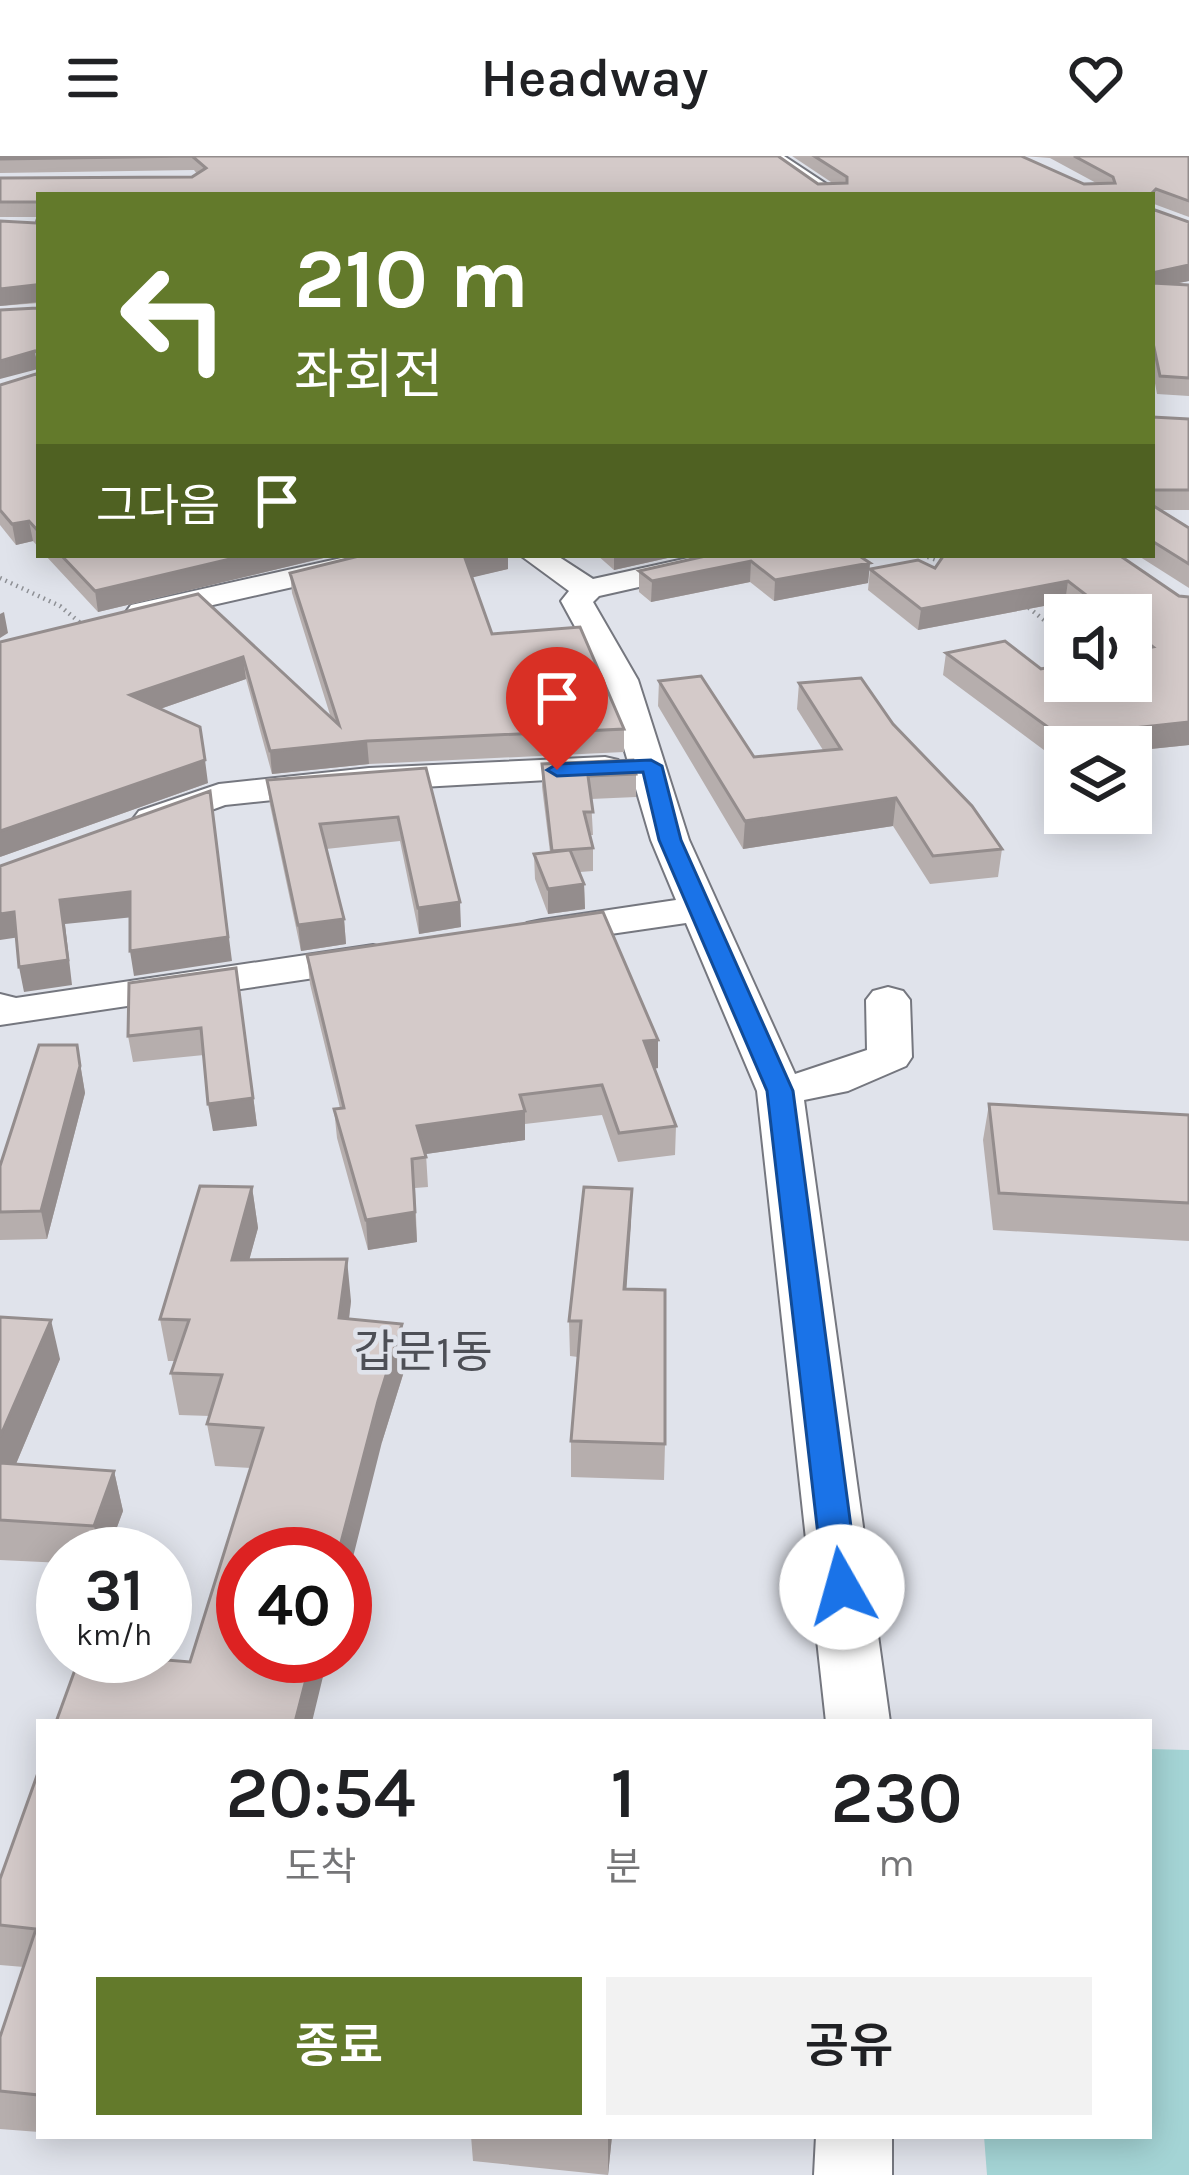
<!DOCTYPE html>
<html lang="ko">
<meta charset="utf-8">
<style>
:root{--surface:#fff;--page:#f2f2f2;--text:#202124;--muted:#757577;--accent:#637a2b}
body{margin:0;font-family:Karla,"Noto Sans KR",sans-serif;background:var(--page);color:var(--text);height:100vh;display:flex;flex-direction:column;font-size:45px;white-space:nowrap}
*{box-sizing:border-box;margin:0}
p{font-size:39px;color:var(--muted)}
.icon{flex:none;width:66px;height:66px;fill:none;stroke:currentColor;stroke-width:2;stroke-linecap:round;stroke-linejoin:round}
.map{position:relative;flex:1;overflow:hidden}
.side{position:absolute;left:36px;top:1563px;width:1116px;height:420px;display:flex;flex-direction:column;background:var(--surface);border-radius:0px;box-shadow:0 6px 30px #0003}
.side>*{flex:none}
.banner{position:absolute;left:36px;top:36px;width:1119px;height:366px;border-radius:0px;box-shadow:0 6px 30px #0003;background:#637a2b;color:#fff;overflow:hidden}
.fabs{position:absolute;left:1044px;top:438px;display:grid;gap:24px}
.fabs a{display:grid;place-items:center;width:108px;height:108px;border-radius:0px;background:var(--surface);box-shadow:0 6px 30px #0003;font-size:60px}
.speed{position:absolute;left:36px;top:1371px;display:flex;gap:24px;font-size:60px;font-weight:700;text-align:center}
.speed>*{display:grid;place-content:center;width:156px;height:156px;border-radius:50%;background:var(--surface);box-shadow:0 6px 30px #0003;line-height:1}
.speed small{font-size:30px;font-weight:400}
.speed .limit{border:18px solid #d22;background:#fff;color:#111}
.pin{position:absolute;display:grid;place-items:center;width:102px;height:102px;color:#fff;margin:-123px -51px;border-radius:50% 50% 50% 0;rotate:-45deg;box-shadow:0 0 12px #0007}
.pin .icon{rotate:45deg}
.me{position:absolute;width:132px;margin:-66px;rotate:353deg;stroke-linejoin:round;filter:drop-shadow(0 0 9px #0008)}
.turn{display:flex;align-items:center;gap:42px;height:252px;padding:0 60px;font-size:54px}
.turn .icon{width:156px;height:156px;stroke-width:2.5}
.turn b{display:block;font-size:84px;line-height:102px}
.then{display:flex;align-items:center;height:114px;padding:0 60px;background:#0003;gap:24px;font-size:45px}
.eta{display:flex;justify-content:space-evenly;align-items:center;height:204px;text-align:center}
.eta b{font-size:72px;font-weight:600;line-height:84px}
.button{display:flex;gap:24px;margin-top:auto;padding:24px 60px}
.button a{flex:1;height:138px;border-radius:0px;background:var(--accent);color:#fff;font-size:48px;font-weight:600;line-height:138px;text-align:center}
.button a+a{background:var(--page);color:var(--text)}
header{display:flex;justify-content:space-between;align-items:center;height:156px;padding:0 60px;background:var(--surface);font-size:54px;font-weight:600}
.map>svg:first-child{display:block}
</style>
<header><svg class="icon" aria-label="menu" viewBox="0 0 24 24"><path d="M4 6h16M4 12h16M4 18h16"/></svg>Headway<svg class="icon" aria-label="heart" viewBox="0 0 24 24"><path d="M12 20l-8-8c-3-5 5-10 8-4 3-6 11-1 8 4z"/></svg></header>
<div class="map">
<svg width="1189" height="2019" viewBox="0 0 1189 2019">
<rect width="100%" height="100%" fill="#e0e3eb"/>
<path fill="#a4d4d5" d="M 1149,1593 L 1189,1594 L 1189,2019 L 987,2019 L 984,1980 L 1149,1980 Z"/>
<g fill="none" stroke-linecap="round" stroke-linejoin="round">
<defs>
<path id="minor" d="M 763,0 L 784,0 L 843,39 L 820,39 Z
M 355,399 L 410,399 L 395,408 L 142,465 L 126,456 L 131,449 Z
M 520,399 L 556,399 L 593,423 L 702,399 L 758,399 L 754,405 L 599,440 L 593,446 L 638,524 L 689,684 L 795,918 L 867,894 L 866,844 L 873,835 L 888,831 L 903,835 L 910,844 L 912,901 L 906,910 L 848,935 L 804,944 L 890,1566 L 826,1566 L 757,935 L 686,767 L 542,788 L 527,785 L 521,776 L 527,767 L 542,764 L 676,744 L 651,684 L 604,524 L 561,445 L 569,435 Z
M 605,601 L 618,604 L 623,612 L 618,620 L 369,634 L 225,649 L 165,671 L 139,671 L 133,663 L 139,655 L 219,628 L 369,612 Z
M 373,789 L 388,793 L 394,802 L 388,811 L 0,869 L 0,838 L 16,842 Z
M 816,1980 L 892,1980 L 892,2019 L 814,2019 Z"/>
</defs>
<use href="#minor" stroke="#75777f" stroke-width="4"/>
<path stroke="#8e9095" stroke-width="4.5" stroke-dasharray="1.5 4.5" stroke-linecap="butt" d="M 922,399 L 948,408
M 0,422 L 60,450 L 84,470
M 1024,448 L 1065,481"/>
<use href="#minor" fill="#fff" fill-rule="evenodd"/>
</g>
<path fill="#b6aead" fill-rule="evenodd" d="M 0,0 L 778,0 L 818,28 L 834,28 L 792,0 L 1189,0 L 1189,61 L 1154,48 L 39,39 L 39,147 L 0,150 L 38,61 L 0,61 L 0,22 L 192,21 L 197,18 L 194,14 L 0,17 ZM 1022,0 L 1050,2 L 1098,28 L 1084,28 Z
M 1152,53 L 1189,66 L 1189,125 L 1174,128 L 1189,129 L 1189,240 L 1157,238 L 1152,211 Z
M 39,217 L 39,392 L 33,385 L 16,389 L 0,369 L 0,229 Z
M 1152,261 L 1189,263 L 1189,354 L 1160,354 L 1189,372 L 1189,432 L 1137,399 L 1152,399 Z
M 45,399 L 336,399 L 98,456 Z
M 363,399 L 508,399 L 508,413 L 472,421 L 492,478 L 624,573 L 624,596 L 369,608 L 272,618 L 246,523 L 160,553 L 208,627 L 0,701 L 198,438 L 331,562 L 292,437 L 290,417 Z
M 597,399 L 681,399 L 614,414 Z
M 710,399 L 870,407 L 868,427 L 774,445 L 750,426 L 651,446 L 639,436 L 639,415 Z
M 1119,399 L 1179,440 L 1189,441 L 1189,589 L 1131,595 L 1131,591 L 1065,591 L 1065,602 L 1056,603 L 943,519 L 946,497 L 1131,525 L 1131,459 L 1082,459 L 1065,446 L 918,474 L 868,434 L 870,413 L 935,412 Z
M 659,525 L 754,601 L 823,594 L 797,553 L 799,527 L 893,568 L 1002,693 L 998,721 L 930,728 L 893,670 L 743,693 L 658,550 Z
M 542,608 L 636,618 L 636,641 L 591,643 L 593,679 L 590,679 L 593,692 L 593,715 L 580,716 L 584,728 L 585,753 L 548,758 L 535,723 L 534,698 L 550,696 L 542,631 Z
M 426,612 L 461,771 L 419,778 L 400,685 L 326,693 L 344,763 L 346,788 L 301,795 L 270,649 L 267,624 Z
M 307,799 L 658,912 L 654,913 L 676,970 L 675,999 L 618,1006 L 602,959 L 525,968 L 525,984 L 426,998 L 428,1031 L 415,1032 L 417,1086 L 368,1094 L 337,982 L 334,953 L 340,952 L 310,828 Z
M 236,812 L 257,970 L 213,975 L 204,899 L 133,906 L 128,880 Z
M 77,889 L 85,937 L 47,1083 L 0,1084 L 0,1010 Z
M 989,948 L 1189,959 L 1189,1085 L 993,1074 L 983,984 Z
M 252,1031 L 258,1072 L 249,1104 L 351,1145 L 349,1163 L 402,1168 L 406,1209 L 382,1286 L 190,1506 L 251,1312 L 215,1310 L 207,1268 L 210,1260 L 179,1259 L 171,1217 L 175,1205 L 168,1205 L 160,1163 Z
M 632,1033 L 626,1133 L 665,1288 L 664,1324 L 571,1321 L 571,1285 L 578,1201 L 570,1200 L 569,1165 Z
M 0,1161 L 60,1203 L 16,1308 L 114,1315 L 123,1355 L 107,1398 L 63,1398 L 63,1407 L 0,1404 Z
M 39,1614 L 39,1976 L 0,1973 L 0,1881 L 24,1811 L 0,1809 L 0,1723 Z
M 471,1980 L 612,1980 L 608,2019 L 473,2005 Z"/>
<path fill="#948d8d" d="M 1189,109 L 1189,125 L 1152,132 L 1152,117 Z
M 36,129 L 39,146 L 0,150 L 0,133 Z
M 35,195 L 38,213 L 0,223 L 0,205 Z
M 29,365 L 33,385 L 16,389 L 12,368 Z
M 247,399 L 336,399 L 98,456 L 95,435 Z
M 478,399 L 508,399 L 508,413 L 466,423 L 465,402 Z
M 614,399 L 681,399 L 614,414 Z
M 751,405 L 750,426 L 651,446 L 652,425 Z
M 870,407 L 868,427 L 774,445 L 775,424 Z
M 1068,425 L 1065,446 L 918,474 L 921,453 Z
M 4,456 L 8,477 L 0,482 L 0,458 Z
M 243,501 L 246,523 L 134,562 L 130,539 Z
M 1189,566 L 1189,589 L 1131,595 L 1131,591 L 1065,591 L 1065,602 L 1056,603 L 1060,580 Z
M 367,585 L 369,608 L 272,618 L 270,595 Z
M 205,604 L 208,627 L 0,701 L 0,675 Z
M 210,635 L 232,805 L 134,820 L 130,795 Z
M 896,642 L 893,670 L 743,693 L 745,665 Z
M 584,728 L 585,753 L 548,758 L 548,733 Z
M 130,736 L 134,761 L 65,768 L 72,829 L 24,836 L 19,811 L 60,744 Z
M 460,746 L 461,771 L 419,778 L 418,752 Z
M 14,756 L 20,781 L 0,784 L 0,758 Z
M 344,763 L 346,788 L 301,795 L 298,769 Z
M 240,838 L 257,970 L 213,975 L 208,948 Z
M 658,884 L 658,912 L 643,914 L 644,885 Z
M 77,889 L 85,937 L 47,1083 L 41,1055 Z
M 525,955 L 525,984 L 419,999 L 417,970 Z
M 412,1003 L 417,1086 L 368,1094 L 366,1064 Z
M 252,1031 L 258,1072 L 238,1145 L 232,1104 Z
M 632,1033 L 631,1068 L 624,1168 L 624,1133 Z
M 347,1103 L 351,1145 L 344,1203 L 339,1162 Z
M 51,1164 L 60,1203 L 0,1346 L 0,1281 Z
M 402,1168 L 406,1209 L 382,1286 L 345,1433 L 345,1398 L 338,1398 L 378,1245 Z
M 114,1315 L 123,1355 L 107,1398 L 100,1398 L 94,1370 Z
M 312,1500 L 328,1500 L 312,1566 L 295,1566 Z
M 609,1980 L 612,1980 L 608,2019 L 608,1981 Z"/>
<path fill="#d4cac9" stroke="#948d8d" stroke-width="3" d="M 0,0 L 778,0 L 818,28 L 847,27 L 847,21 L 814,0 L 1021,0 L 1084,28 L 1115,27 L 1113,21 L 1074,0 L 1189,0 L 1189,45 L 1156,33 L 1150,39 L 39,39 L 39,49 L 37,46 L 0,46 L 0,22 L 192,21 L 206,12 L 192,0 L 0,3 Z
M 1152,53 L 1189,66 L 1189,109 L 1152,117 Z
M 39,58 L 39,141 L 36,129 L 0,133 L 0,65 L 36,67 Z
M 1152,127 L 1189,129 L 1189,222 L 1160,220 L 1152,182 Z
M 39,149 L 39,198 L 35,195 L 0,205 L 0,154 L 37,152 Z
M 39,217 L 39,376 L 29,365 L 12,368 L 0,354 L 0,229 Z
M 1152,261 L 1189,263 L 1189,334 L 1152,334 Z
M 1152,349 L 1189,372 L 1189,408 L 1152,385 Z
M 61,399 L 247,399 L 95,435 Z
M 363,399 L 478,399 L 465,402 L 492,478 L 580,471 L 624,573 L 367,585 L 270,595 L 243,501 L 130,539 L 200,571 L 205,604 L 0,675 L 0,486 L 198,438 L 339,569 L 290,417 Z
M 710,399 L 858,399 L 870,407 L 775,424 L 751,405 L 652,425 L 639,415 Z
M 944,399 L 1119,399 L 1179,440 L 1189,441 L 1189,566 L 1060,580 L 946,497 L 1005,485 L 1041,513 L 1065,508 L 1065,525 L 1131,525 L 1131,495 L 1153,491 L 1131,474 L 1131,459 L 1112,459 L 1068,425 L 921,453 L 870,413 L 918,404 L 935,412 Z
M 701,520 L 754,601 L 841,593 L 799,527 L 861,522 L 893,568 L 972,650 L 1002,693 L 933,700 L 896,642 L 745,665 L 659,525 Z
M 633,604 L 636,618 L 588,620 L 593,656 L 584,656 L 593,692 L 552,695 L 542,608 Z
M 426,612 L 460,746 L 418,752 L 398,661 L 320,668 L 344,763 L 298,769 L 267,624 Z
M 210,635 L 228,781 L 130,795 L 130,736 L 60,744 L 68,804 L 19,811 L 14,756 L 0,758 L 0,710 Z
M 570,694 L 584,728 L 548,733 L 534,698 Z
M 603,756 L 658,884 L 644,885 L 676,970 L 619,977 L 602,929 L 520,939 L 525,955 L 417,970 L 426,1001 L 412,1003 L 415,1056 L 366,1064 L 334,953 L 344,952 L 307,799 Z
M 236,812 L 253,942 L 208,948 L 201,872 L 128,880 L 129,827 Z
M 39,889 L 77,889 L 80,910 L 41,1055 L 0,1056 L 0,1010 Z
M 989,948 L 1189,959 L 1189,1047 L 999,1037 Z
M 200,1030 L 252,1031 L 232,1104 L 347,1103 L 339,1162 L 402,1168 L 378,1245 L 338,1398 L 243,1398 L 243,1500 L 312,1500 L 295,1566 L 56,1566 L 80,1500 L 118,1500 L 190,1506 L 263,1272 L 207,1268 L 222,1219 L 171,1217 L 189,1164 L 160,1163 Z
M 584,1031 L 632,1033 L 624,1133 L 665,1134 L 665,1288 L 571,1285 L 581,1165 L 569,1165 Z
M 0,1161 L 51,1164 L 0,1281 Z
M 0,1307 L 114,1315 L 94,1370 L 0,1364 Z
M 39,1614 L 39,1939 L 0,1935 L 0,1881 L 36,1773 L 0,1769 L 0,1723 Z"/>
<path fill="#1a73e8" stroke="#114b97" stroke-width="3" d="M 651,604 L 662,610 L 681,684 L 793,935 L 859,1431 L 854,1441 L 842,1445 L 829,1441 L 824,1431 L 767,935 L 659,684 L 643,616 L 557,620 L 547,614 L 557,608 Z"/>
<g text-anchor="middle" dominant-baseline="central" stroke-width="9" stroke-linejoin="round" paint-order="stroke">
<g font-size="45" fill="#4d4f56" stroke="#e0e3eb">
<text x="423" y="1196">갑문1동</text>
</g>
</g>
</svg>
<div class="fabs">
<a><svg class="icon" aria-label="sound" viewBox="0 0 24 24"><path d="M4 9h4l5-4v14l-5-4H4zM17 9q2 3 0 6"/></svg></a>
<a><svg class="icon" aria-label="layers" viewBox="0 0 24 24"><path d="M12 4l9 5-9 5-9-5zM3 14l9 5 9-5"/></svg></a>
</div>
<div class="speed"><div>31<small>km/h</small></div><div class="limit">40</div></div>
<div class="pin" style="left:557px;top:614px;background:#d93025"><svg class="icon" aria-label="arrive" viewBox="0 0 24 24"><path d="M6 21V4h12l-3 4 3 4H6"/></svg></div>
<svg class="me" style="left:842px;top:1431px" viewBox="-20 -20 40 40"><circle r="19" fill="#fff"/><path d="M0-13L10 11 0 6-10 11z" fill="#1a73e8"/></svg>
<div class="banner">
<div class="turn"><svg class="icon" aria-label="left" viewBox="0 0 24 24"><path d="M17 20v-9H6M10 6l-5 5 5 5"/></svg><div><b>210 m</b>좌회전</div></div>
<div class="then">그다음<svg class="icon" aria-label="arrive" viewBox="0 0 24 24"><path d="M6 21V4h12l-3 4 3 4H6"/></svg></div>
</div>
<section class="side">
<div class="eta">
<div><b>20:54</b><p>도착</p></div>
<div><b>1</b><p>분</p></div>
<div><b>230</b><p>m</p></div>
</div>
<div class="button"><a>종료</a><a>공유</a></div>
</section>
</div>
